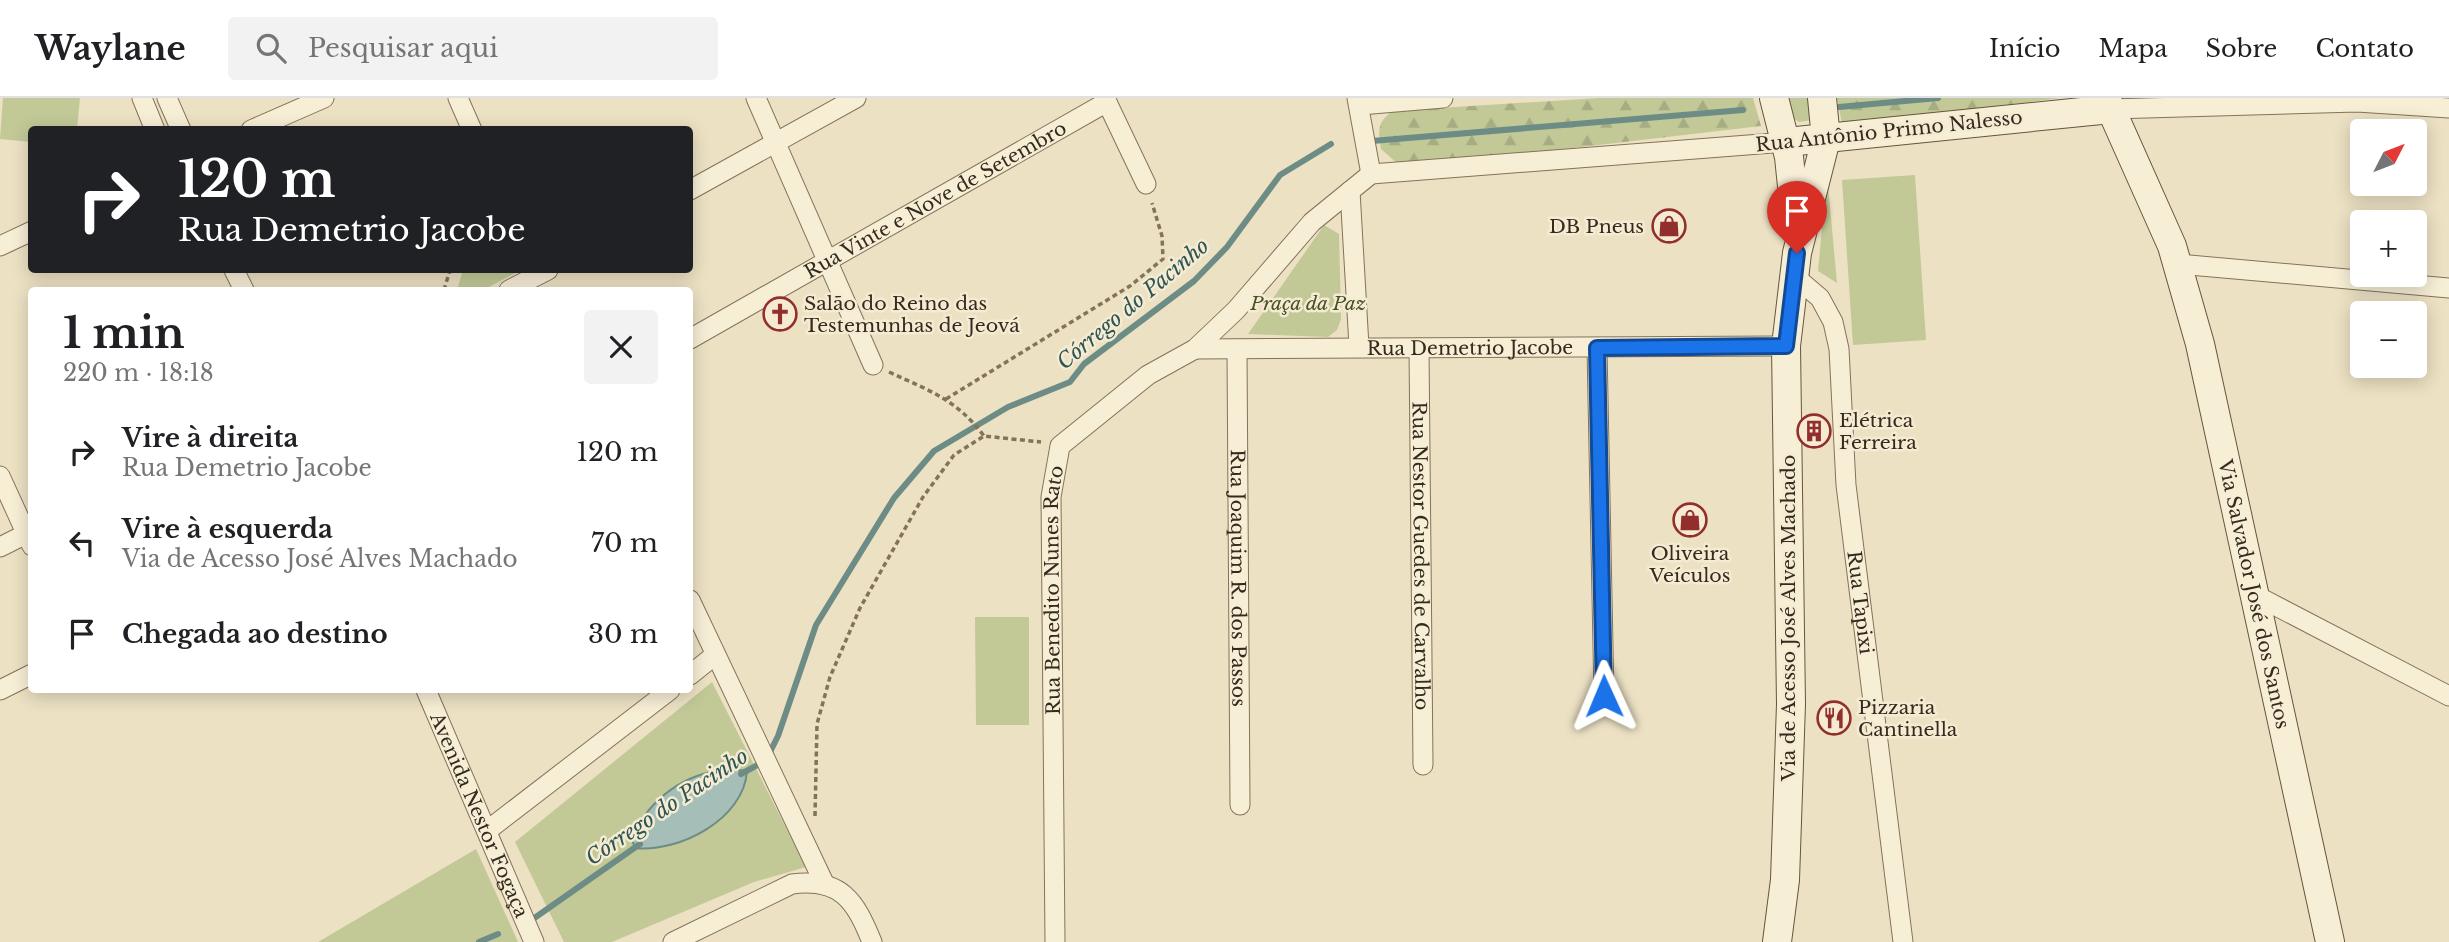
<!DOCTYPE html>
<html lang="pt">
<meta charset="utf-8">
<style>
:root{--surface:#fff;--page:#f2f2f2;--text:#202124;--muted:#757577;--line:#e0e0e0}
body{margin:0;font-family:"Libre Baskerville",serif;background:var(--page);color:var(--text);height:100vh;display:flex;flex-direction:column;font-size:26px;white-space:nowrap}
*{box-sizing:border-box;margin:0}
p{font-size:23px;color:var(--muted)}
.icon{flex:none;width:38px;height:38px;fill:none;stroke:currentColor;stroke-width:2;stroke-linecap:round;stroke-linejoin:round}
.map{position:relative;flex:1;overflow:hidden}
.side{position:absolute;left:28px;top:189px;width:665px;height:406px;display:flex;flex-direction:column;background:var(--surface);border-radius:7px;box-shadow:0 4px 18px #0003}
.side>*{flex:none}
.top-card{position:absolute;left:28px;top:28px;width:665px;height:147px;border-radius:7px;box-shadow:0 4px 18px #0003;background:#202124;color:#fff;overflow:hidden}
.needle{width:46px;rotate:48deg}
.controls{position:absolute;left:2350px;top:21px;display:grid;gap:14px}
.controls a{display:grid;place-items:center;width:77px;height:77px;border-radius:7px;background:var(--surface);box-shadow:0 4px 18px #0003;font-size:35px}
.pin{position:absolute;display:grid;place-items:center;width:60px;height:60px;color:#fff;margin:-72px -30px;border-radius:50% 50% 50% 0;rotate:-45deg;box-shadow:0 0 7px #0007}
.pin .icon{rotate:45deg}
.me{position:absolute;width:77px;margin:-38px;rotate:359deg;stroke-linejoin:round;filter:drop-shadow(0 0 5px #0008)}
.turn{display:flex;align-items:center;gap:24px;height:147px;padding:0 35px;font-size:32px}
.turn .icon{width:91px;height:91px;stroke-width:2.5}
.turn b{display:block;font-size:49px;line-height:60px}
.round{display:grid;place-items:center;flex:none;width:74px;height:74px;border-radius:7px;background:var(--page)}
.overview{display:flex;align-items:center;justify-content:space-between;height:119px;padding:0 35px}
h1{font-size:42px;font-weight:700;line-height:52px}
ul{padding:0;list-style:none}
li{display:flex;align-items:center;gap:21px;height:91px;padding:0 35px}
li div{flex:1}
li b{display:block;font-size:26px}
li em{font-style:normal}
header{display:flex;align-items:center;gap:42px;box-sizing:border-box;height:98px;padding:0 35px;background:var(--surface);border-bottom:2px solid var(--line)}
header strong{font-size:33px}
nav{display:flex;gap:38px;margin-inline-start:auto;font-size:24px}
.search{width:490px;height:63px;background:var(--page);display:flex;align-items:center;gap:18px;box-sizing:border-box;padding:0 24px;border-radius:7px;color:var(--muted);font-size:26px}
.map>svg:first-child{display:block}
</style>
<header>
<strong>Waylane</strong>
<div class="search"><svg class="icon" aria-label="search" viewBox="0 0 24 24"><circle cx="10" cy="10" r="6"/><path d="M15 15l6 6"/></svg>Pesquisar aqui</div>
<nav><a>Início</a><a>Mapa</a><a>Sobre</a><a>Contato</a></nav>
</header>
<div class="map">
<svg width="2449" height="844" viewBox="0 0 2449 844">
<defs>
<pattern id="forest-firs" width="22" height="20" patternUnits="userSpaceOnUse" patternTransform="scale(1.75)"><rect width="22" height="20" fill="#c2c997"/><path d="M5 1l3.5 6h-7zM16 11l3.5 6h-7z" fill="#a7ad82"/></pattern>
</defs>
<rect width="100%" height="100%" fill="#ece1c3"/>
<path fill="#c2c997" d="M 3,0 L 80,0 L 77,31 L 32,32 L 31,44 L 0,41 Z
M 1789,0 L 1815,0 L 1812,22 L 1799,24 L 1793,20 Z
M 1827,76 L 1837,185 L 1818,173 Z
M 1915,77 L 1926,242 L 1853,247 L 1842,82 Z
M 1324,127 L 1339,136 L 1341,221 L 1337,232 L 1328,239 L 1248,236 Z
M 463,172 L 521,172 L 483,192 L 457,192 Z
M 975,519 L 1029,519 L 1029,627 L 976,627 Z
M 712,584 L 806,769 L 754,784 L 612,844 L 564,844 L 515,744 Z
M 476,751 L 518,844 L 318,844 Z"/>
<path fill="url(#forest-firs)" d="M 1599,0 L 1753,0 L 1761,28 L 1419,68 L 1399,67 L 1381,51 C 1378,33 1377,25 1392,13 Z
M 1837,0 L 2059,0 L 1861,28 L 1842,26 Z"/>
<path fill="#a5bfb8" stroke="#6c8c85" stroke-width="2" d="M 727,671 L 747,673 C 744,721 679,755 635,750 L 631,739 C 651,701 683,676 727,671 Z"/>
<g fill="none" stroke-linecap="round" stroke-linejoin="round">
<path stroke="#6c8c85" stroke-width="6" d="M 1839,9 L 1938,0
M 1372,43 L 1743,12
M 769,656 L 778,638 L 816,527 L 894,400 L 934,353 L 1008,309 L 1070,284 L 1084,266 L 1194,183 L 1227,149 L 1280,77 L 1331,46
M 741,676 L 763,664
M 533,821 L 640,746
M 479,844 L 498,836"/>
<defs>
<g id="street">
<path d="M 142,0 L 155,32"/>
<path d="M 167,0 L 181,32"/>
<path d="M 458,0 L 472,32"/>
<path d="M 756,0 L 873,267"/>
<path d="M 1105,0 L 1146,86"/>
<path d="M 1357,0 L 1371,76"/>
<path d="M 1360,7 L 1443,0"/>
<path d="M 2111,11 L 2357,4 L 2449,10"/>
<path d="M 251,32 L 324,0"/>
<path d="M 1371,76 L 1787,44"/>
<path d="M 690,92 L 856,0"/>
<path d="M 1350,93 L 1359,248"/>
<path d="M 0,148 L 32,133"/>
<path d="M 2178,166 L 2449,190"/>
<path d="M 234,172 L 244,192"/>
<path id="s1" d="M 1793,177 L 1820,200 L 1833,224 L 1839,251 L 1846,387 L 1903,844"/>
<path d="M 509,192 L 548,172"/>
<path id="s2" d="M 690,241 L 1107,4"/>
<path id="s3" d="M 1419,250 L 1423,667"/>
<path d="M 1597,250 L 1604,598"/>
<path id="s4" d="M 1195,251 L 1786,248"/>
<path id="s5" d="M 1237,252 L 1240,707"/>
<path d="M 0,378 L 32,448"/>
<path d="M 0,449 L 32,433"/>
<path d="M 2255,497 L 2449,598"/>
<path d="M 690,502 L 825,787"/>
<path d="M 690,577 L 715,557"/>
<path d="M 0,592 L 32,576"/>
<path id="s6" d="M 426,592 L 534,844"/>
<path d="M 488,732 L 670,592"/>
<path d="M 673,844 L 792,786 C 841,780 855,802 872,844"/>
<path id="s7" d="M 1055,844 L 1051,399 L 1060,348 L 1148,277 L 1195,251 L 1236,212 L 1312,124 L 1371,76"/>
</g>
<g id="secondary">
<path d="M 1774,0 L 1789,59 L 1796,127"/>
<path id="s8" d="M 2106,0 L 2172,148 L 2200,246 L 2330,844"/>
<path d="M 1787,44 L 2111,11"/>
<path d="M 1777,844 L 1785,782 L 1791,606 L 1786,248 L 1797,155 L 1826,41 L 1822,0"/>
</g>
</defs>
<use href="#street" stroke="#85725a" stroke-width="21"/>
<use href="#secondary" stroke="#67543e" stroke-width="30"/>
<path stroke="#85725a" stroke-width="3.5" stroke-dasharray="5 3.5" stroke-linecap="butt" d="M 444,192 L 450,172
M 889,274 C 930,293 956,301 984,338
M 946,301 L 1130,188 L 1163,161 L 1162,138 L 1152,105
M 815,718 L 817,626 L 830,579 L 860,510 L 923,399 L 954,357 L 984,338 L 1041,344"/>
<use href="#street" stroke="#f7eed6" stroke-width="19"/>
<use href="#secondary" stroke="#f7eed6" stroke-width="28"/>
</g>
<g fill="none" stroke-linecap="round" stroke-linejoin="round">
<defs>
<path id="route" d="M 1604,598 L 1597,250 L 1786,248 L 1797,155"/>
</defs>
<use href="#route" stroke="#114b97" stroke-width="18"/>
<use href="#route" stroke="#1a73e8" stroke-width="12"/>
</g>
<defs>
<symbol id="shop-ring" viewBox="-11 -11 22 22"><circle r="9.5" fill="#f4ebd2" stroke="#922f2d" stroke-width="1.5"/><path d="M-5-2.5h2.3a2.7 3.5 0 0 1 5.4 0H5L5.5 6h-11ZM-1.5-2.5h3a1.5 2.3 0 0 0-3 0Z" fill="#922f2d"/></symbol>
<symbol id="church-ring" viewBox="-11 -11 22 22"><circle r="9.5" fill="#f4ebd2" stroke="#922f2d" stroke-width="1.5"/><path d="M-1.2-6h2.4v3.5h3.3v2.4h-3.3V6h-2.4V-.1h-3.3v-2.4h3.3Z" fill="#922f2d"/></symbol>
<symbol id="building-ring" viewBox="-11 -11 22 22"><circle r="9.5" fill="#f4ebd2" stroke="#922f2d" stroke-width="1.5"/><path d="M-4-6H4V6H1V3H-1V6H-4ZM-2.5-4.3h1.7v1.8h-1.7ZM.8-4.3h1.7v1.8H.8ZM-2.5-1h1.7V.8h-1.7ZM.8-1h1.7V.8H.8Z" fill="#922f2d"/></symbol>
<symbol id="restaurant-ring" viewBox="-11 -11 22 22"><circle r="9.5" fill="#f4ebd2" stroke="#922f2d" stroke-width="1.5"/><path d="M-5-6h1v4h1v-4h1v4h1v-4h1v5L-1.5 .5V6h-2V.5L-5-1ZM5-6V6H3V1.5H1.5Q1.5-4 5-6Z" fill="#922f2d"/></symbol>
</defs>
<g fill-rule="evenodd">
<use href="#shop-ring" x="1650" y="109" width="38" height="38"/>
<use href="#church-ring" x="761" y="197" width="38" height="38"/>
<use href="#building-ring" x="1795" y="314" width="38" height="38"/>
<use href="#shop-ring" x="1671" y="403" width="38" height="38"/>
<use href="#restaurant-ring" x="1815" y="601" width="38" height="38"/>
</g>
<g text-anchor="middle" dominant-baseline="central" stroke-width="5" stroke-linejoin="round" paint-order="stroke">
<g font-size="19" fill="#362a1e" stroke="#f4ebd2">
<text transform="translate(1889 33) rotate(-6)">Rua Antônio Primo Nalesso</text>
<text stroke="none"><textPath href="#s2" startOffset="282">Rua Vinte e Nove de Setembro</textPath></text>
<text stroke="none"><textPath href="#s4" startOffset="275">Rua Demetrio Jacobe</textPath></text>
<text stroke="none"><textPath href="#s3" startOffset="208">Rua Nestor Guedes de Carvalho</textPath></text>
<text stroke="none"><textPath href="#s5" startOffset="228">Rua Joaquim R. dos Passos</textPath></text>
<text stroke="none"><textPath href="#s7" startOffset="352">Rua Benedito Nunes Rato</textPath></text>
<text stroke="none"><textPath href="#s8" startOffset="520">Via Salvador José dos Santos</textPath></text>
<text stroke="none"><textPath href="#s1" startOffset="345">Rua Tapixi</textPath></text>
<text transform="translate(1788 520) rotate(-90)">Via de Acesso José Alves Machado</text>
<text stroke="none"><textPath href="#s6" startOffset="136">Avenida Nestor Fogaça</textPath></text>
</g>
<g font-size="19" fill="#362a1e" stroke="#f4ebd2" text-anchor="start">
<text x="1644" y="128" text-anchor="end">DB Pneus</text>
<text x="804" y="205">Salão do Reino das<tspan x="804" dy="22">Testemunhas de Jeová</tspan></text>
<text x="1839" y="322">Elétrica<tspan x="1839" dy="22">Ferreira</tspan></text>
<text x="1690" y="455" text-anchor="middle">Oliveira<tspan x="1690" dy="22">Veículos</tspan></text>
<text x="1858" y="609">Pizzaria<tspan x="1858" dy="22">Cantinella</tspan></text>
</g>
<g font-size="19" font-style="italic" fill="#455125" stroke="#f4ebd2">
<text x="1308" y="205">Praça da Paz</text>
</g>
<g font-size="21" font-style="italic" fill="#2e5554" stroke="#f4ebd2">
<text transform="translate(1133 206) rotate(-40)">Córrego do Pacinho</text>
<text transform="translate(667 709) rotate(-34)">Córrego do Pacinho</text>
</g>
</g>
</svg>
<div class="controls">
<a><svg class="needle" viewBox="-14 -14 28 28"><path d="M0-13l5 13h-10z" fill="#e53935"/><path d="M0 13l5-13h-10z" fill="#757577"/></svg></a>
<a>+</a>
<a>−</a>
</div>
<div class="pin" style="left:1797px;top:155px;background:#d93025"><svg class="icon" aria-label="arrive" viewBox="0 0 24 24"><path d="M6 21V4h12l-3 4 3 4H6"/></svg></div>
<svg class="me" style="left:1604px;top:598px" viewBox="-20 -20 40 40"><path d="M0-17L14 15 0 8-14 15z" fill="#1a73e8" stroke="#fff" stroke-width="4"/></svg>
<div class="top-card">
<div class="turn"><svg class="icon" aria-label="right" viewBox="0 0 24 24"><path d="M7 20v-9h11M14 6l5 5-5 5"/></svg><div><b>120 m</b>Rua Demetrio Jacobe</div></div>
</div>
<section class="side">
<div class="overview"><div><h1>1 min</h1><p>220 m · 18:18</p></div><a class="round"><svg class="icon" aria-label="close" viewBox="0 0 24 24"><path d="M6 6l12 12M18 6L6 18"/></svg></a></div>
<ul>
<li><svg class="icon" aria-label="right" viewBox="0 0 24 24"><path d="M7 20v-9h11M14 6l5 5-5 5"/></svg><div><b>Vire à direita</b><p>Rua Demetrio Jacobe</p></div><em>120 m</em></li>
<li><svg class="icon" aria-label="left" viewBox="0 0 24 24"><path d="M17 20v-9H6M10 6l-5 5 5 5"/></svg><div><b>Vire à esquerda</b><p>Via de Acesso José Alves Machado</p></div><em>70 m</em></li>
<li><svg class="icon" aria-label="arrive" viewBox="0 0 24 24"><path d="M6 21V4h12l-3 4 3 4H6"/></svg><div><b>Chegada ao destino</b></div><em>30 m</em></li>
</ul>
</section>
</div>
